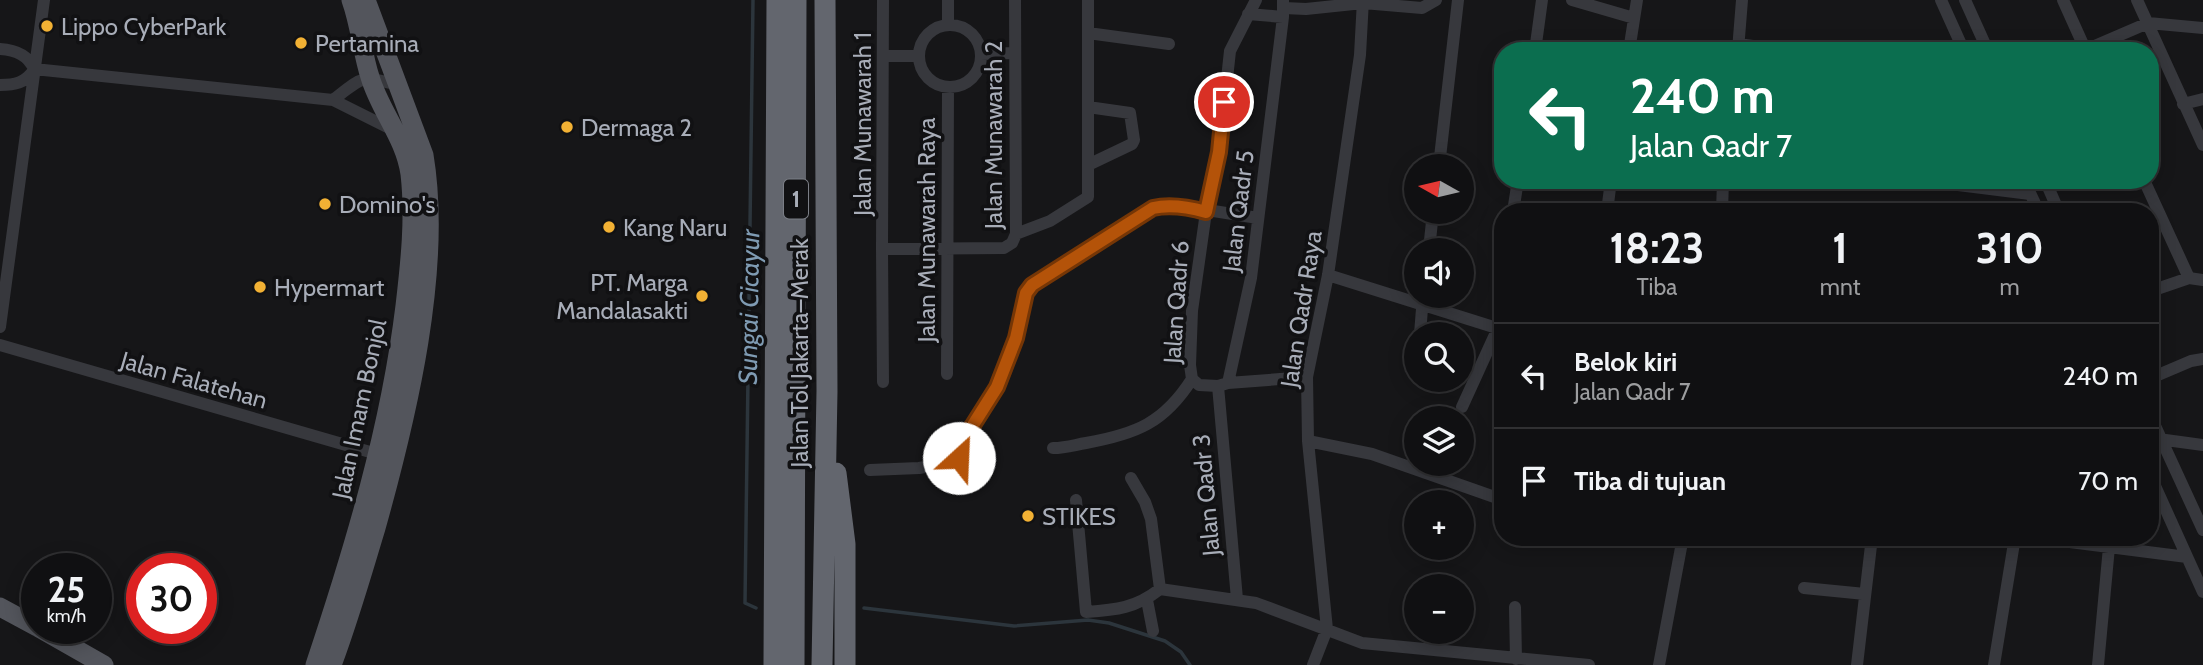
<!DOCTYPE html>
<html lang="id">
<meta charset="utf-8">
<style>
:root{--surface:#101012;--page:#1e1e20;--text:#f1f3f6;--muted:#9c9d9f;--line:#303032}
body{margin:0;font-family:Cabin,sans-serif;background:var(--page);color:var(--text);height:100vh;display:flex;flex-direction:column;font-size:26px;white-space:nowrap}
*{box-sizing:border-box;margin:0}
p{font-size:23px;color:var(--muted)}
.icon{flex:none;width:38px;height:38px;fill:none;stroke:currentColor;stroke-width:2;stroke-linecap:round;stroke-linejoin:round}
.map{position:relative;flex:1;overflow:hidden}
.details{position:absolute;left:1494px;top:203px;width:665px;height:343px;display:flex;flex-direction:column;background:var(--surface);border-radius:28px;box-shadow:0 4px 18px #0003,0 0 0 2px var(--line)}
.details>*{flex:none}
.top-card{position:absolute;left:1494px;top:42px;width:665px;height:147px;border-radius:28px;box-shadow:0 4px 18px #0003,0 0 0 2px var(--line);background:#0b6e4f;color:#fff;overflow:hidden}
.needle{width:46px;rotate:278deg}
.controls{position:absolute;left:1404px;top:154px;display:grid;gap:14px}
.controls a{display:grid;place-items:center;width:70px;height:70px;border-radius:50%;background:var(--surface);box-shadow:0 4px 18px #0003,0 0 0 2px var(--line);font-size:35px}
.speed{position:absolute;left:21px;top:553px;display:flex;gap:14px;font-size:35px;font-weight:700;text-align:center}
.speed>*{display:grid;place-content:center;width:91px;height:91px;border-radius:50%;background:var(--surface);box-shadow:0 4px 18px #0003,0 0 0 2px var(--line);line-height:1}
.speed small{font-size:18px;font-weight:400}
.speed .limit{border:10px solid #d22;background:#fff;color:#111}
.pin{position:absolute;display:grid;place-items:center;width:60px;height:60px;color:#fff;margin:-30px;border:4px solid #fff;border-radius:50%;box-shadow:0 2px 7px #0007}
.me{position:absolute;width:77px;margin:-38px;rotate:25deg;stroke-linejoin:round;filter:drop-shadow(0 0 5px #0008)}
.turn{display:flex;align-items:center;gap:24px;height:147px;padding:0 21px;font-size:32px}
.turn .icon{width:91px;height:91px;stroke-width:2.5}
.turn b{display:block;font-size:49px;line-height:60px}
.eta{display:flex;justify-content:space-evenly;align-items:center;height:119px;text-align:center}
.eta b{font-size:42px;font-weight:700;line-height:49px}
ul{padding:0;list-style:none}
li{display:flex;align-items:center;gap:21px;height:105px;padding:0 21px;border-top:2px solid var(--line)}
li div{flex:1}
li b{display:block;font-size:26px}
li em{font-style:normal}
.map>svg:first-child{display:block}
</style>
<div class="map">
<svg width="2203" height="665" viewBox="0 0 2203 665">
<rect width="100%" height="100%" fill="#161618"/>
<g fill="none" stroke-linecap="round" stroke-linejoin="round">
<path stroke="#2c353c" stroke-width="3.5" d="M 753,0 L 745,603 L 756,608
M 864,608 L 1014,626 L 1088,620 L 1109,623 L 1165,641 L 1181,652 L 1190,665"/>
<path stroke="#37383d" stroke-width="12" d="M 883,0 L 882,249 L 1004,248 L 1012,243 L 1016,234 L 1015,0
M 948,0 L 948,25
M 1256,0 L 1230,51 L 1219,152 L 1205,219 L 1192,311 L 1190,365 L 1192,379 L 1199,385 L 1218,386 L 1228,383 L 1307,377
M 1572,0 L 1634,18
M 1941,0 L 1964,51
M 1965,0 L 1988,51
M 2063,0 L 2086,51
M 2137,0 L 2203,145
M 1284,8 L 1306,9 L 1363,3 L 1422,8 L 1436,0
M 1248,14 L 1283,17
M919 56a31 31 0 1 1 62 0a31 31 0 1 1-62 0Z
M 1088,33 L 1169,44
M 1738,44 L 1791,51
M 0,49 C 16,50 28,55 34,69
M 1738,50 L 1742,0
M 1535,51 L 1542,0
M 1629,51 L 1637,0
M 2083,51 L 2148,23 L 2203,28
M 981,54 L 1015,53
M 883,56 L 919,56
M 34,69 L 333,100 L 393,130
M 0,85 C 15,85 25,83 34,70
M 333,100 C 365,75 360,76 399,85
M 2183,104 L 2203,99
M 1088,107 L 1130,113 L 1134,140 L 1132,144 L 1088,165
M 1439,166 L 1458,0
M 1918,180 L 2030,194
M 2024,180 L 2039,212
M 2045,180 L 2059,212
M 2144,180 L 2189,278
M 1513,212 L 1518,180
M 1607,212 L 1611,180
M 1722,212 L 1723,180
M 1016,234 L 1050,221 L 1088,197 L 1088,0
M 882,249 L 883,382
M 1429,250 L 1433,212
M 1328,275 L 1503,330
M 2151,291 L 2189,278 L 2203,280
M 0,327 L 44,0
M 1420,334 L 1423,296
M 0,345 L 377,454
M 947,374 L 948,87
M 2151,378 L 2191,361 L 2203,359
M 1228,383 L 1251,278 L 1283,17 L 1283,0
M 1218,386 L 1237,599
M 1462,407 L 1498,328 L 1503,287
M 2151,417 L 2203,530
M 2151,438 L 2203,445
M 1308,441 L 1372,454 L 1503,500
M 1053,448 C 1066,448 1074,445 1086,443 C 1136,434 1164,423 1192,379
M 870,470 L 919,468 L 955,462 L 959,459 L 961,444 L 997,387 L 1016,338 L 1026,293 L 1032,285 L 1153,208 L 1164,206 L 1188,207 L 1258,218
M 2151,477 L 2203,592
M 1131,478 L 1145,502 L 1151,519 L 1160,589 L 1256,603 L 1362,643 L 1589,665
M 1076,500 L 1086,612 C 1116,610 1136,608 1160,589
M 2030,537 L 2187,557
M 1804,588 L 1865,594
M 1147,600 L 1153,631
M 1515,607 L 1516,659
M 1313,665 L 1327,629 L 1308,441 L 1307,377 L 1328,275 L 1360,55 L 1363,0
M 1659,665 L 1683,537
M 1857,665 L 1872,537
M 1994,665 L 2015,537
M 2098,665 L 2109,547"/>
<path stroke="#53555c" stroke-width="19" d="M 0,607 L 37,627
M 39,628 L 104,665
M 315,665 C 354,548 390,429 405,306 C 410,263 415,218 410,174 C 405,138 380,111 370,77 C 362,52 360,25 351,0
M 332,665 C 349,620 362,574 376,528 C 407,417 443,269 424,155 L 366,0"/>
<path stroke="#63666e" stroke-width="21" d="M 836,473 L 845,544 L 845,665
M 774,665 L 777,0
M 794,665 L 796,0
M 822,665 L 827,391 L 825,0"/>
</g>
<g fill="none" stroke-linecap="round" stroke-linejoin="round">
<defs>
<path id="route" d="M 959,458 L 961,444 L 997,387 L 1016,338 L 1026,293 L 1032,285 L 1153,208 C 1171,204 1188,207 1206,212 L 1219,152 L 1224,102"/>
</defs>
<use href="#route" stroke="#753606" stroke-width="18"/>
<use href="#route" stroke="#b45309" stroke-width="12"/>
</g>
<g fill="#f2b134" stroke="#111113" stroke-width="2.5">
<circle cx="47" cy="26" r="7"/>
<circle cx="301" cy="43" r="7"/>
<circle cx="567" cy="127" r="7"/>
<circle cx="325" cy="204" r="7"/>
<circle cx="609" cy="227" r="7"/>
<circle cx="260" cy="287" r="7"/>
<circle cx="702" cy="296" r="7"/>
<circle cx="1028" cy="516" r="7"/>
</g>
<g text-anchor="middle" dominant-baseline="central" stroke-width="7" stroke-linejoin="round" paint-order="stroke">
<rect fill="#111113" stroke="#7b7e86" stroke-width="2" x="784" y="179.5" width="24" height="39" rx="5"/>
<g font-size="23" font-weight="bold" fill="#a8adb8">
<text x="796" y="199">1</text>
</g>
<g font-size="24" fill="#a8adb8" stroke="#111113" text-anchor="start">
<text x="61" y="26">Lippo CyberPark</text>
<text x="315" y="43">Pertamina</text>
<text x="581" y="127">Dermaga 2</text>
<text x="339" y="204">Domino's</text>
<text x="623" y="227">Kang Naru</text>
<text x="688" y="282" text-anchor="end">PT. Marga<tspan x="688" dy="28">Mandalasakti</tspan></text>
<text x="274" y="287">Hypermart</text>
<text x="1042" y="516">STIKES</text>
</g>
<g font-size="24" fill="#a8adb8" stroke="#111113">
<text transform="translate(862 124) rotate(-90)">Jalan Munawarah 1</text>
<text transform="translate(993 135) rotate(-90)">Jalan Munawarah 2</text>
<text transform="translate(1238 211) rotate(-83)">Jalan Qadr 5</text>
<text transform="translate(926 230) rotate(-90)">Jalan Munawarah Raya</text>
<text transform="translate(1176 302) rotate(-86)">Jalan Qadr 6</text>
<text transform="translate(1301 309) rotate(-81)">Jalan Qadr Raya</text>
<text transform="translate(799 353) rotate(-90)">Jalan Tol Jakarta–Merak</text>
<text transform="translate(194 380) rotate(16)">Jalan Falatehan</text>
<text transform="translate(359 409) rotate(-78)">Jalan Imam Bonjol</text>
<text transform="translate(1206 495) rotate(-95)">Jalan Qadr 3</text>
</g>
<g font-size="26" font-style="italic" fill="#7f9bb3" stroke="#111113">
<text transform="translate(749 307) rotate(-89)">Sungai Cicayur</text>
</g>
</g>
</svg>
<div class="controls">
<a><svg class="needle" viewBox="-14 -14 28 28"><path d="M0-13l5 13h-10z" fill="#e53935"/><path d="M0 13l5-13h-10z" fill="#9c9d9f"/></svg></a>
<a><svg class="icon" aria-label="sound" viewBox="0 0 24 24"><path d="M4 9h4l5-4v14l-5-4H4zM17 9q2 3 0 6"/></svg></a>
<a><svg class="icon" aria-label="search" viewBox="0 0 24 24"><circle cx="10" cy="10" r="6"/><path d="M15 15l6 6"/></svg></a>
<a><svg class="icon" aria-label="layers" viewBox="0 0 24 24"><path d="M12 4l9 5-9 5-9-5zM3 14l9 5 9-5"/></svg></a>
<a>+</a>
<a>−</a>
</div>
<div class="speed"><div>25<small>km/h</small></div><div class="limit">30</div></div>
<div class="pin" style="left:1224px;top:102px;background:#d93025"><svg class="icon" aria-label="arrive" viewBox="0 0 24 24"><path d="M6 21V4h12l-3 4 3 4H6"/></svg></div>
<svg class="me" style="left:959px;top:458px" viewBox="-20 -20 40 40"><circle r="19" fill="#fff"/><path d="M0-13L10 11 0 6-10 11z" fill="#b45309"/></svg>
<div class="top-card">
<div class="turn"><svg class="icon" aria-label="left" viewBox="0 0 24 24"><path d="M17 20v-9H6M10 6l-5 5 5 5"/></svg><div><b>240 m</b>Jalan Qadr 7</div></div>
</div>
<section class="details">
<div class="eta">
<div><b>18:23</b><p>Tiba</p></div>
<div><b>1</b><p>mnt</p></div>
<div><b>310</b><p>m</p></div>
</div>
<ul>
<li><svg class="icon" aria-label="left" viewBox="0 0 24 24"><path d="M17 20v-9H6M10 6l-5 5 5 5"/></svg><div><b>Belok kiri</b><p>Jalan Qadr 7</p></div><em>240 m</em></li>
<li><svg class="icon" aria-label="arrive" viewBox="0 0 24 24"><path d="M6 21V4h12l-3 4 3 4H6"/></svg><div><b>Tiba di tujuan</b></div><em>70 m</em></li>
</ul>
</section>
</div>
